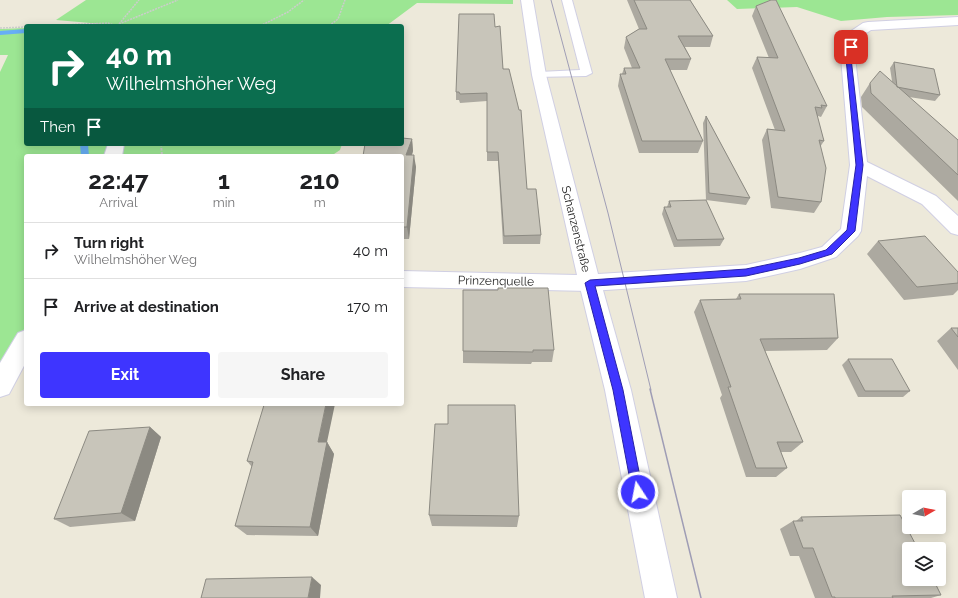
<!DOCTYPE html>
<meta charset="utf-8">
<style>
:root{--surface:#fff;--page:#f6f6f6;--text:#202124;--muted:#757577;--line:#e0e0e0;--accent:#3e35ff}
body{margin:0;font-family:Raleway,sans-serif;background:var(--page);color:var(--text);height:100vh;display:flex;flex-direction:column;font-size:15px;white-space:nowrap}
*{box-sizing:border-box;margin:0}
p{font-size:13px;color:var(--muted)}
.icon{flex:none;width:22px;height:22px;fill:none;stroke:currentColor;stroke-width:2;stroke-linecap:round;stroke-linejoin:round}
.map{position:relative;flex:1;overflow:hidden}
.side{position:absolute;left:24px;top:154px;width:380px;height:252px;display:flex;flex-direction:column;background:var(--surface);border-radius:4px;box-shadow:0 2px 10px #0003}
.side>*{flex:none}
.hud{position:absolute;left:24px;top:24px;width:380px;height:122px;border-radius:4px;box-shadow:0 2px 10px #0003;background:#0b6e4f;color:#fff;overflow:hidden}
.needle{width:26px;rotate:81deg}
.fabs{position:absolute;left:902px;top:490px;display:grid;gap:8px}
.fabs a{display:grid;place-items:center;width:44px;height:44px;border-radius:4px;background:var(--surface);box-shadow:0 2px 10px #0003;font-size:20px}
.pin{position:absolute;display:grid;place-items:center;width:34px;height:34px;color:#fff;margin:-17px;border-radius:8px;box-shadow:0 2px 6px #0006}
.me{position:absolute;width:44px;margin:-22px;rotate:349deg;stroke-linejoin:round;filter:drop-shadow(0 0 3px #0008)}
.turn{display:flex;align-items:center;gap:14px;height:84px;padding:0 16px;font-size:18px}
.turn .icon{width:52px;height:52px;stroke-width:2.5}
.turn b{display:block;font-size:28px;line-height:34px}
.then{display:flex;align-items:center;height:38px;padding:0 16px;background:#0003;gap:8px;font-size:15px}
.eta{display:flex;justify-content:space-evenly;align-items:center;height:68px;text-align:center}
.eta b{font-size:24px;font-weight:700;line-height:28px}
.button{display:flex;gap:8px;margin-top:auto;padding:8px 16px}
.button a{flex:1;height:46px;border-radius:4px;background:var(--accent);color:#fff;font-size:16px;font-weight:700;line-height:46px;text-align:center}
.button a+a{background:var(--page);color:var(--text)}
ul{padding:0;list-style:none}
li{display:flex;align-items:center;gap:12px;height:56px;padding:0 16px;border-top:1px solid var(--line)}
li div{flex:1}
li b{display:block;font-size:15px}
li em{font-style:normal}
.map>svg:first-child{display:block}
</style>
<div class="map">
<svg width="958" height="598" viewBox="0 0 958 598">
<rect width="100%" height="100%" fill="#ede9da"/>
<path fill="#9ce693" d="M 86,0 L 513,0 L 513,4 L 417,3 L 386,26 L 74,26 L 102,24 L 56,20 Z
M 727,0 L 958,0 L 958,15 L 887,17 L 841,21 L 797,7 L 737,9 Z
M 26,28 L 26,144 L 342,144 L 340,150 L 331,156 L 26,156 L 26,326 L 0,370 L 0,72 L 8,55 L 0,55 L 0,29 Z"/>
<g fill="none" stroke-linecap="round" stroke-linejoin="round">
<path fill="#67aef5" fill-rule="evenodd" d="M 26,29 L 26,33 L 0,35 L 0,31 Z
M 80,144 L 88,144 L 89,156 L 81,156 Z"/>
<defs>
<path id="lane" d="M 562,0 L 572,0 L 592,73 L 586,76 L 535,77 L 533,75 L 539,72 L 580,70 Z"/>
<path id="street" d="M 521,0 L 533,0 L 546,75 L 598,274 L 746,265 L 800,253 L 822,247 L 841,229 L 850,165 L 841,57 L 848,33 L 863,23 L 868,22 L 958,17 L 958,25 L 871,30 L 859,38 L 855,57 L 867,162 L 936,196 L 958,216 L 958,235 L 951,233 L 922,204 L 867,176 L 861,231 L 858,236 L 836,257 L 800,269 L 746,281 L 590,291 L 402,287 L 402,271 L 577,275 L 532,75 Z
M 108,144 L 124,144 L 122,156 L 104,156 Z
M 26,330 L 26,362 L 9,394 L 0,397 L 0,363 L 18,333 Z"/>
<path id="secondary" d="M 590,275 L 598,277 L 601,283 L 631,390 L 677,598 L 645,598 L 605,390 L 579,283 L 582,277 Z"/>
</defs>
<use href="#lane" stroke="#d0cfe3" stroke-width="2"/>
<use href="#street" stroke="#d0cfe3" stroke-width="2"/>
<use href="#secondary" stroke="#d0cfe3" stroke-width="2"/>
<path stroke="#ccc" stroke-width="1.5" stroke-dasharray="2 1" stroke-linecap="butt" d="M 119,24 L 178,0
M 119,24 L 139,0
M 42,26 L 108,23 L 116,26
M 260,26 L 288,12 L 304,0
M 329,26 L 338,19 L 345,0
M 0,28 L 26,27"/>
<path stroke="#ccc" stroke-width="2" stroke-dasharray="2.5 1.5" stroke-linecap="butt" d="M 161,144 L 162,156"/>
<use href="#lane" fill="#fff" fill-rule="evenodd"/>
<use href="#street" fill="#fff" fill-rule="evenodd"/>
<use href="#secondary" fill="#fff" fill-rule="evenodd"/>
<path stroke="#9f9db5" stroke-width="1" d="M 551,0 L 608,213 L 651,390"/>
<path stroke="#9f9db5" stroke-width="1.5" d="M 650,389 L 701,598"/>
</g>
<path fill="#aca9a0" d="M 627,0 L 690,0 L 713,36 L 710,47 L 685,47 L 691,59 L 687,70 L 670,70 L 703,141 L 698,153 L 639,153 L 618,86 L 620,74 L 622,74 L 624,68 L 632,68 L 624,48 L 626,37 L 639,29 Z
M 756,6 L 827,106 L 821,117 L 818,116 L 817,117 L 824,141 L 820,147 L 821,202 L 814,213 L 771,208 L 762,140 L 767,129 L 775,130 L 752,68 L 757,57 L 769,58 L 752,16 Z
M 495,27 L 527,189 L 541,235 L 540,244 L 503,244 L 498,161 L 487,161 L 487,101 L 460,103 L 459,100 L 456,100 L 456,92 Z
M 894,62 L 940,95 L 935,101 L 909,97 L 958,140 L 958,201 L 862,107 L 861,97 L 870,83 L 892,81 L 890,68 Z
M 706,116 L 750,198 L 746,205 L 706,200 L 703,123 Z
M 412,139 L 413,151 L 412,155 L 416,167 L 409,239 L 402,239 L 402,156 Z
M 669,201 L 724,239 L 720,246 L 674,247 L 662,214 L 664,207 L 667,207 Z
M 878,241 L 958,272 L 958,290 L 953,295 L 904,300 L 867,254 Z
M 498,288 L 554,350 L 552,362 L 532,362 L 531,364 L 463,363 L 463,351 L 498,290 Z
M 739,294 L 838,338 L 827,350 L 765,351 L 803,442 L 791,452 L 781,452 L 787,468 L 776,477 L 746,477 L 720,398 L 722,395 L 694,312 L 700,300 L 736,299 Z
M 951,328 L 958,328 L 958,370 L 937,341 Z
M 848,359 L 910,391 L 903,397 L 858,397 L 842,365 Z
M 274,405 L 327,442 L 334,454 L 318,536 L 247,535 L 235,526 L 252,467 L 247,461 Z
M 448,424 L 519,516 L 517,527 L 432,526 L 429,515 Z
M 150,427 L 161,437 L 135,521 L 70,527 L 54,519 Z
M 801,517 L 941,595 L 931,598 L 815,598 L 799,556 L 790,556 L 780,529 L 793,521 L 796,521 Z"/>
<path fill="#8c8a82" d="M 412,139 L 413,151 L 408,167 L 406,155 Z
M 414,155 L 416,167 L 409,239 L 407,227 Z
M 326,404 L 335,404 L 327,442 L 334,454 L 318,536 L 310,527 L 318,442 Z
M 150,427 L 161,437 L 135,521 L 121,513 Z
M 312,577 L 321,585 L 320,598 L 308,598 Z"/>
<path fill="#c8c5ba" stroke="#8c8a82" d="M 634,0 L 690,0 L 713,36 L 678,36 L 691,59 L 665,59 L 703,141 L 642,141 L 620,74 L 626,74 L 624,68 L 640,68 L 626,37 L 639,29 L 647,29 Z
M 771,0 L 776,0 L 827,106 L 821,105 L 822,108 L 815,107 L 824,141 L 819,140 L 826,168 L 821,202 L 778,197 L 767,129 L 785,131 L 757,57 L 778,58 L 756,6 Z
M 459,14 L 494,14 L 495,27 L 500,26 L 503,69 L 509,69 L 519,110 L 521,110 L 527,189 L 536,189 L 541,235 L 504,236 L 498,152 L 487,152 L 487,93 L 460,94 L 459,92 L 456,92 Z
M 894,62 L 934,69 L 940,95 L 897,87 Z
M 880,71 L 958,140 L 958,175 L 871,93 L 870,83 Z
M 706,116 L 750,198 L 709,193 Z
M 402,138 L 412,139 L 406,155 L 414,155 L 407,227 L 402,227 L 402,156 L 363,156 L 365,144 L 402,144 Z
M 706,200 L 724,239 L 677,240 L 664,207 L 671,207 L 669,201 Z
M 925,236 L 958,272 L 958,283 L 917,287 L 878,241 Z
M 498,288 L 548,288 L 554,350 L 533,350 L 533,352 L 463,351 L 463,290 L 498,290 Z
M 739,294 L 834,294 L 838,338 L 760,339 L 803,442 L 777,442 L 787,468 L 756,468 L 728,387 L 731,387 L 700,300 L 741,299 Z
M 951,328 L 958,328 L 958,337 Z
M 848,359 L 892,359 L 910,391 L 865,391 Z
M 275,404 L 326,404 L 318,442 L 327,442 L 310,527 L 235,526 L 253,462 L 247,461 L 264,405 L 274,405 Z
M 448,405 L 515,405 L 519,516 L 429,515 L 435,424 L 448,424 Z
M 150,427 L 121,513 L 54,519 L 89,431 Z
M 900,515 L 918,549 L 909,549 L 909,579 L 933,579 L 941,595 L 892,596 L 893,598 L 835,598 L 835,597 L 832,597 L 813,548 L 803,548 L 793,521 L 803,521 L 801,517 Z
M 312,577 L 308,598 L 201,598 L 206,579 Z"/>
<path fill="#3e35ff" stroke="#2822a6" d="M 851,45 L 854,47 L 851,58 L 863,165 L 855,231 L 832,254 L 800,264 L 746,276 L 595,286 L 623,390 L 643,492 L 642,496 L 638,498 L 633,496 L 613,390 L 585,283 L 590,280 L 746,269 L 799,258 L 826,250 L 847,230 L 856,165 L 846,58 L 848,47 Z"/>
<g text-anchor="middle" dominant-baseline="central" stroke-width="3" stroke-linejoin="round" paint-order="stroke">
<g font-size="12" fill="#292929" stroke="#fff">
<text transform="translate(576 229) rotate(76)">Schanzenstraße</text>
<text transform="translate(496 281) rotate(1)">Prinzenquelle</text>
</g>
</g>
</svg>
<div class="fabs">
<a><svg class="needle" viewBox="-14 -14 28 28"><path d="M0-13l5 13h-10z" fill="#e53935"/><path d="M0 13l5-13h-10z" fill="#757577"/></svg></a>
<a><svg class="icon" aria-label="layers" viewBox="0 0 24 24"><path d="M12 4l9 5-9 5-9-5zM3 14l9 5 9-5"/></svg></a>
</div>
<div class="pin" style="left:851px;top:47px;background:#d93025"><svg class="icon" aria-label="arrive" viewBox="0 0 24 24"><path d="M6 21V4h12l-3 4 3 4H6"/></svg></div>
<svg class="me" style="left:638px;top:492px" viewBox="-20 -20 40 40"><circle r="17" fill="#3e35ff" stroke="#fff" stroke-width="3"/><path d="M0-11L8 9 0 5-8 9z" fill="#fff"/></svg>
<div class="hud">
<div class="turn"><svg class="icon" aria-label="right" viewBox="0 0 24 24"><path d="M7 20v-9h11M14 6l5 5-5 5"/></svg><div><b>40 m</b>Wilhelmshöher Weg</div></div>
<div class="then">Then<svg class="icon" aria-label="arrive" viewBox="0 0 24 24"><path d="M6 21V4h12l-3 4 3 4H6"/></svg></div>
</div>
<section class="side">
<div class="eta">
<div><b>22:47</b><p>Arrival</p></div>
<div><b>1</b><p>min</p></div>
<div><b>210</b><p>m</p></div>
</div>
<ul>
<li><svg class="icon" aria-label="right" viewBox="0 0 24 24"><path d="M7 20v-9h11M14 6l5 5-5 5"/></svg><div><b>Turn right</b><p>Wilhelmshöher Weg</p></div><em>40 m</em></li>
<li><svg class="icon" aria-label="arrive" viewBox="0 0 24 24"><path d="M6 21V4h12l-3 4 3 4H6"/></svg><div><b>Arrive at destination</b></div><em>170 m</em></li>
</ul>
<div class="button"><a>Exit</a><a>Share</a></div>
</section>
</div>
